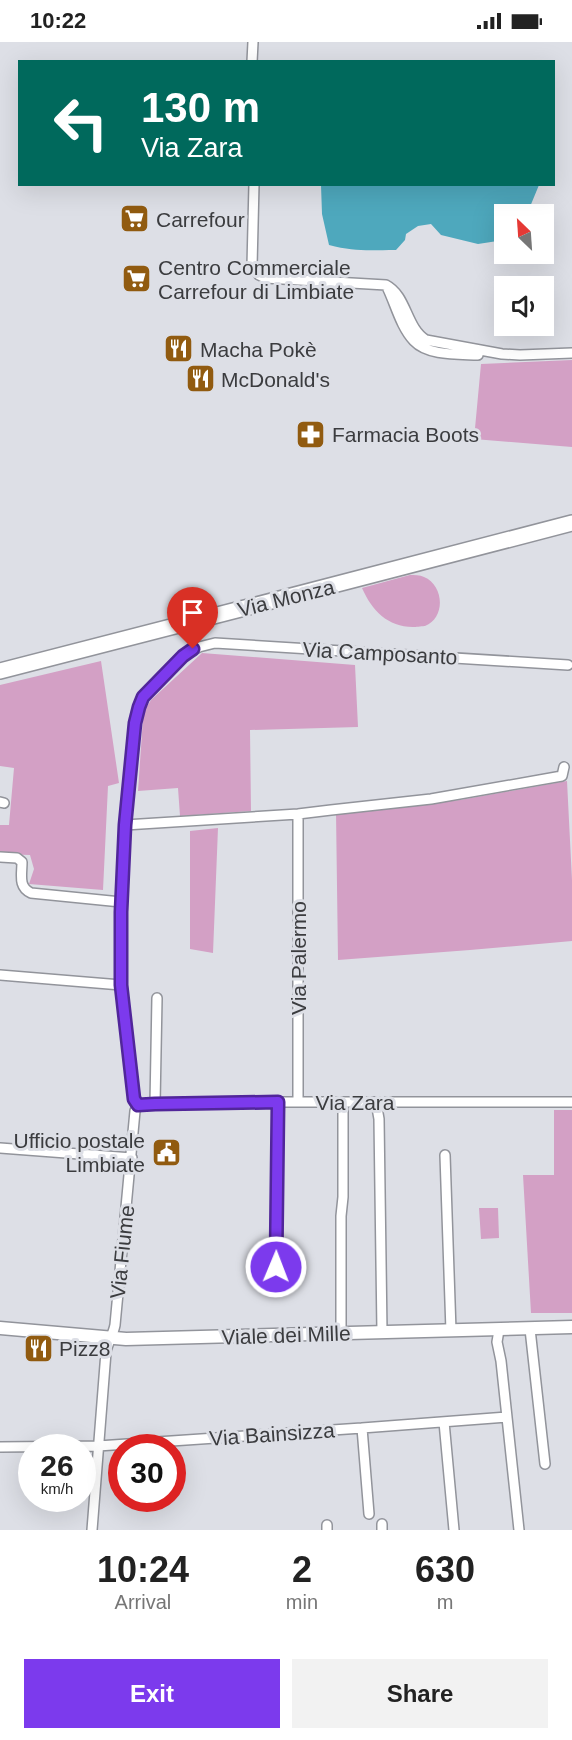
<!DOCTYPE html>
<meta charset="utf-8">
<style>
:root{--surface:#fff;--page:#f2f2f2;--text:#222;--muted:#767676;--accent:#7c3aed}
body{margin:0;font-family:Helvetica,sans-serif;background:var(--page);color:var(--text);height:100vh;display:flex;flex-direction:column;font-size:22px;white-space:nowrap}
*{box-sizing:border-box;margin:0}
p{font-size:20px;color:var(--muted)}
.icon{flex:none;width:33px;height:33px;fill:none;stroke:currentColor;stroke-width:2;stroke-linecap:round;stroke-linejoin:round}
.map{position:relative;height:1488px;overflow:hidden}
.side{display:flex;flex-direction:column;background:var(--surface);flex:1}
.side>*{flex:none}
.guide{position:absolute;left:18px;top:18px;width:537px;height:126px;border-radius:0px;box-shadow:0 6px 24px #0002;background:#00695c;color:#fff;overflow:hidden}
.needle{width:39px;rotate:335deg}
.fabs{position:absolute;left:494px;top:162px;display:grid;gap:12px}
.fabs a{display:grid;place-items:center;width:60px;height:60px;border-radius:0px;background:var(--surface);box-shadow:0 6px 24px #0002;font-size:30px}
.speed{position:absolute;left:18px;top:1392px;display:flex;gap:12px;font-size:30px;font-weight:700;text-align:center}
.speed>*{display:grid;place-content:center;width:78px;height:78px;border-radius:50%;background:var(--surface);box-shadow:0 6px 24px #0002;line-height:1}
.speed small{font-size:15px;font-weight:400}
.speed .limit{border:9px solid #d22;background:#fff;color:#111}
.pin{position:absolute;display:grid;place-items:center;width:51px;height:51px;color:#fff;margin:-62px -26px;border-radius:50% 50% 50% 0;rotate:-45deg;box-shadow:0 0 6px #0007}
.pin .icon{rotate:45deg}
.me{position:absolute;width:66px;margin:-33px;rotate:1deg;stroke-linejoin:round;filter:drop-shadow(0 0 4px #0008)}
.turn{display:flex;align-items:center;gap:21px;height:126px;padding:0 24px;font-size:27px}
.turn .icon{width:78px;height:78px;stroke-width:2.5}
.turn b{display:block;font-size:42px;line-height:51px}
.eta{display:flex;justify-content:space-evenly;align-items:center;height:102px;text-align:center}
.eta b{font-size:36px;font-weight:800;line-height:42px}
.action{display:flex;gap:12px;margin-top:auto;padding:12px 24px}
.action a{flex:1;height:69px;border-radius:0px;background:var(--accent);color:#fff;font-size:24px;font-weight:800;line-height:69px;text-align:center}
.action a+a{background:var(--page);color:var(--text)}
.status{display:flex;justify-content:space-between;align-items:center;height:42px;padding:0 30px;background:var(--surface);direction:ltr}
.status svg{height:16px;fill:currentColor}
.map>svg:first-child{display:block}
</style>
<div class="status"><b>10:22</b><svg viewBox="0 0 49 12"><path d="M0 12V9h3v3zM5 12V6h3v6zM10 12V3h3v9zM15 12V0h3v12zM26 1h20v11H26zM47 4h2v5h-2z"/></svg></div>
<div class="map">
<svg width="572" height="1488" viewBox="0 0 572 1488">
<rect width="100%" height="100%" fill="#dddfe6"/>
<path fill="#d3a0c5" d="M 572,318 L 572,405 L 474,397 L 481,322 Z
M 410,533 C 414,533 420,533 424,535 C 444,543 446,576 425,584 C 424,584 416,585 415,585 C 389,586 372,569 362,546 Z
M 202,611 L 355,623 L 358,685 L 250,688 L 251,769 L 180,774 L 178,746 L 138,749 L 143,676 L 146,666 L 151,658 Z
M 101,619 L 119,741 L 108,744 L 103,848 L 29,842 L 34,827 L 30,813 L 0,812 L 0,783 L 9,783 L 14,726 L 0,724 L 0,643 Z
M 567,739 L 572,838 L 572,899 L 470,908 L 338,918 L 336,770 L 460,758 Z
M 218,786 L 213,911 L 190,907 L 190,789 Z
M 554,1068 L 572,1068 L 572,1271 L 531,1271 L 523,1133 L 554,1133 Z
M 479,1166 L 498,1166 L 499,1196 L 481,1197 Z"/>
<path fill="#4ea8bd" d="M 321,143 L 321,142 L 539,143 L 527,172 L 504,172 L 504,198 L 478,202 L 441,193 L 431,182 L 418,184 L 406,192 L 405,198 L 396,208 C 370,208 355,210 329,203 L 322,172 Z"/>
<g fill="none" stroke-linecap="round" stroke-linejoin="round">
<defs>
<path id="minor" d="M 252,20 L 253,0
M 254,142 L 252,224 L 259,233 L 265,236 L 386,243 C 407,254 406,286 426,298 L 502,312 L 520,313 L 572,311
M 388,247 C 396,264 401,285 414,299 C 428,314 458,312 478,313
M 0,760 L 4,761
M 125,783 L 298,772 L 331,768 L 431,757 L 562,734 L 564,725
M 0,815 L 17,816 L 22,820 C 22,833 18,845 31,851 L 121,860
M 0,933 L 121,943
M 298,1060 L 298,772
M 376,1060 L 379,1077 L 382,1290
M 155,1062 L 157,956
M 138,1063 L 278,1060 L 572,1060
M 0,1106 L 132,1116
M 445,1113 L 451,1289
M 276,1225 L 278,1060
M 530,1287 L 545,1422
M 499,1288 L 497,1300 L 501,1319 L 519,1488
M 341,1292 L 341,1174 L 343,1155 L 343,1060
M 444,1380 L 454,1488
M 362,1386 L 369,1472
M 0,1405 L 98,1404 L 362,1386 L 507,1375
M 382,1482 L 382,1488
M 327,1483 L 327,1488
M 92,1488 L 106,1310 C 108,1300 113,1293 115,1283 L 135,1069 L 138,1063 L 134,1057 L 121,943 L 121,870 L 125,783 L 135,681 L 139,665 L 143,655 L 183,614 L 199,605 L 215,601 L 568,623"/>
<path id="tertiary" d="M 0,1286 L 126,1297 L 572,1285"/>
<path id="primary" d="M 0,629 C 191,580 381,531 572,481"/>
</defs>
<use href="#minor" stroke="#92949b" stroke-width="12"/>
<use href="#tertiary" stroke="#92949b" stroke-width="15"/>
<use href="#primary" stroke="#92949b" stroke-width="18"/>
<use href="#minor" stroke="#fff" stroke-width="9"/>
<use href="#tertiary" stroke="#fff" stroke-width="12"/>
<use href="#primary" stroke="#fff" stroke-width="15"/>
</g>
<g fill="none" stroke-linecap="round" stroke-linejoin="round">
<defs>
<path id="route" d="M 193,607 L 183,614 L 143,655 L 139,665 L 135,681 L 125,783 L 121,870 L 121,943 L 134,1057 L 138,1063 L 155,1062 L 278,1060 L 276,1225"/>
</defs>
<use href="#route" stroke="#51269a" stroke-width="15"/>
<use href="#route" stroke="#7c3aed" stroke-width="10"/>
</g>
<defs>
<symbol id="supermarket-square" viewBox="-11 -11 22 22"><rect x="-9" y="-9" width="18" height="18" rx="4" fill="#915b10" stroke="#dddfe6"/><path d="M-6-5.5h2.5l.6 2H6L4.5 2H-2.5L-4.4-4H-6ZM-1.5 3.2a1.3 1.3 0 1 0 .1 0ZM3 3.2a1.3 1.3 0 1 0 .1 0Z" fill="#fff"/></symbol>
<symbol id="restaurant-square" viewBox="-11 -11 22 22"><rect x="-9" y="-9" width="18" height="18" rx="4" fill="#915b10" stroke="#dddfe6"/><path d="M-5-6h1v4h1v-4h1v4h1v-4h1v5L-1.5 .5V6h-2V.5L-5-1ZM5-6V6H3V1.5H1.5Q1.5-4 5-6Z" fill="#fff"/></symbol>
<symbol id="pharmacy-square" viewBox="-11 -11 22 22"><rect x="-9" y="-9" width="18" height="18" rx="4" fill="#915b10" stroke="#dddfe6"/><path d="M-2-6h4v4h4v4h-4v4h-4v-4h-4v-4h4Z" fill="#fff"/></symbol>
<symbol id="civic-square" viewBox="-11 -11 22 22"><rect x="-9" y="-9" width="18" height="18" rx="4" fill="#915b10" stroke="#dddfe6"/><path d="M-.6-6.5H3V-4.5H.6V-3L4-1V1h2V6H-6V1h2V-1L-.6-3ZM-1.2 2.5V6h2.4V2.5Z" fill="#fff"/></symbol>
</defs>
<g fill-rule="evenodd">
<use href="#supermarket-square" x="118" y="160" width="33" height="33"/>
<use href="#supermarket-square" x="120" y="220" width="33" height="33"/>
<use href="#restaurant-square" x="162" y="290" width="33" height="33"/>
<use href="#restaurant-square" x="184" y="320" width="33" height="33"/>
<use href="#pharmacy-square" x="294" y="376" width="33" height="33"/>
<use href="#civic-square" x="150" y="1094" width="33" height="33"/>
<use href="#restaurant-square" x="22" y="1290" width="33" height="33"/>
</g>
<g text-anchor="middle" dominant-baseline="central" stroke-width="6" stroke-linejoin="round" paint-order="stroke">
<g font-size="21" fill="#3b3c3f" stroke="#dddfe6" text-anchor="start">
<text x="156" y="177">Carrefour</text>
<text x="158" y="225">Centro Commerciale<tspan x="158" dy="24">Carrefour di Limbiate</tspan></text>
<text x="200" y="307">Macha Pokè</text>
<text x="221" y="337">McDonald's</text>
<text x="332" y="392">Farmacia Boots</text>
<text x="145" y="1098" text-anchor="end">Ufficio postale<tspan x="145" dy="24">Limbiate</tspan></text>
<text x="59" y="1306">Pizz8</text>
</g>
<g font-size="21" fill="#3b3c3f" stroke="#dddfe6">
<text transform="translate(286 556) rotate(-14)">Via Monza</text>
<text transform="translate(380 611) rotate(3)">Via Camposanto</text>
<text transform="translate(298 916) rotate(-90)">Via Palermo</text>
<text x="355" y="1060">Via Zara</text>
<text transform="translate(122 1210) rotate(-84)">Via Fiume</text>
<text transform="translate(286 1293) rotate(-2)">Viale dei Mille</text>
<text transform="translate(272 1392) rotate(-4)">Via Bainsizza</text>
</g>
</g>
</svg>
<div class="fabs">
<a><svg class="needle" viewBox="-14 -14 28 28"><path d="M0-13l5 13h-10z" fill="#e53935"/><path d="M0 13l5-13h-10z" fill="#767676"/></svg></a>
<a><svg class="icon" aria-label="sound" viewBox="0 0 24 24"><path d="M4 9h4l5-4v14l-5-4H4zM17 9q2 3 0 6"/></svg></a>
</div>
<div class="speed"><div>26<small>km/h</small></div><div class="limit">30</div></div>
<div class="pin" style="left:193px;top:607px;background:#d93025"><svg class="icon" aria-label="arrive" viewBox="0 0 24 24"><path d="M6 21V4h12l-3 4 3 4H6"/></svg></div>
<svg class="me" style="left:276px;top:1225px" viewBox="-20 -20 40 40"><circle r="17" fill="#7c3aed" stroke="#fff" stroke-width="3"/><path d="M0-11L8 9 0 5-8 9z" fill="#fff"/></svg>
<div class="guide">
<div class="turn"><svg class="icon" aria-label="left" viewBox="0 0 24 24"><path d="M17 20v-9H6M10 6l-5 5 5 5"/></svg><div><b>130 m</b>Via Zara</div></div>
</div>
</div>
<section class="side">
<div class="eta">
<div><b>10:24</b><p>Arrival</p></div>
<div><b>2</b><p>min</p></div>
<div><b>630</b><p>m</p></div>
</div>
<div class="action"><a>Exit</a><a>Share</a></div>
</section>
